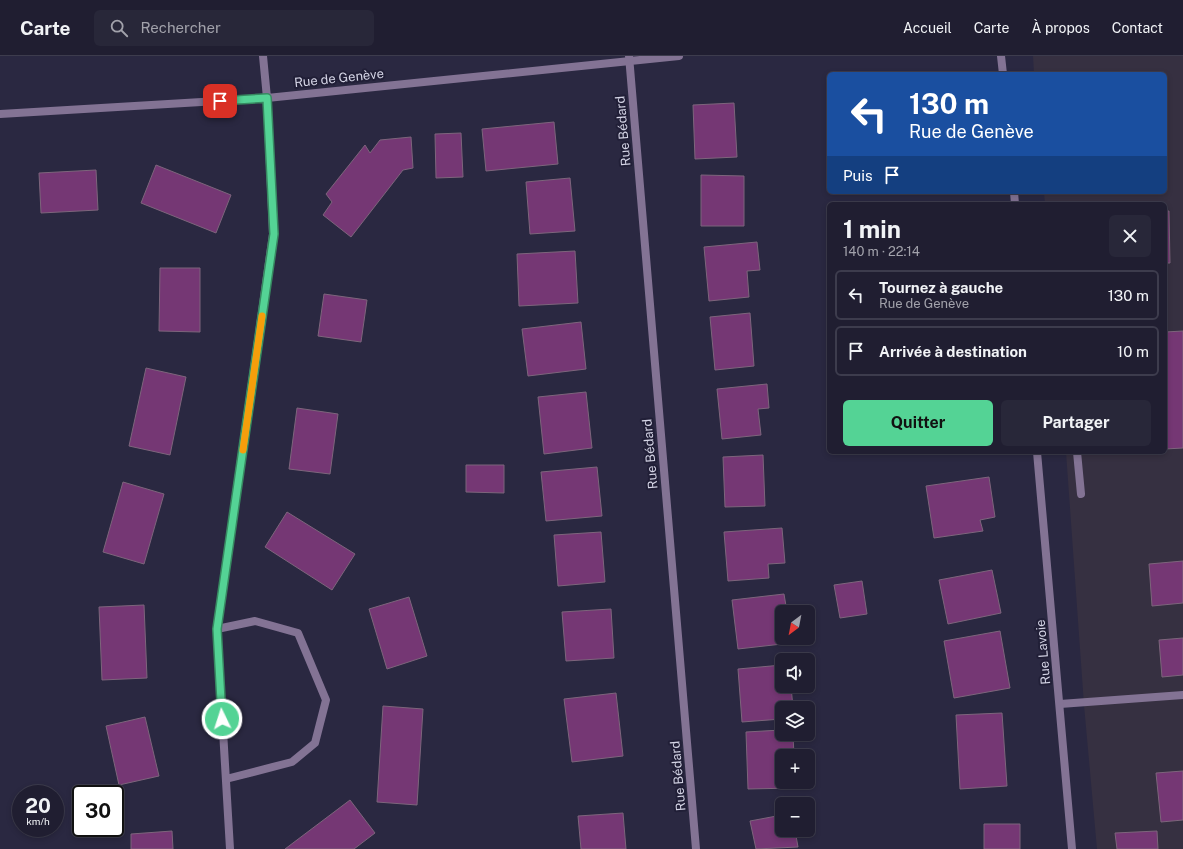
<!DOCTYPE html>
<html lang="fr">
<meta charset="utf-8">
<style>
:root{--surface:#201e31;--page:#282739;--text:#f1f3f6;--muted:#a2a2ab;--line:#3d3c4d;--accent:#54d395}
body{margin:0;font-family:"Public Sans",sans-serif;background:var(--page);color:var(--text);height:100vh;display:flex;flex-direction:column;font-size:15px;white-space:nowrap}
*{box-sizing:border-box;margin:0}
p{font-size:13px;color:var(--muted)}
.icon{flex:none;width:22px;height:22px;fill:none;stroke:currentColor;stroke-width:2;stroke-linecap:round;stroke-linejoin:round}
.map{position:relative;flex:1;overflow:hidden}
.details{position:absolute;left:827px;top:146px;width:340px;height:252px;display:flex;flex-direction:column;background:var(--surface);border-radius:6px;box-shadow:0 2px 6px #0003,0 0 0 1px var(--line)}
.details>*{flex:none}
.top-card{position:absolute;left:827px;top:16px;width:340px;height:122px;border-radius:6px;box-shadow:0 2px 6px #0003,0 0 0 1px var(--line);background:#1a4fa0;color:#fff;overflow:hidden}
.needle{width:26px;rotate:212deg}
.fabs{position:absolute;left:775px;top:549px;display:grid;gap:8px}
.fabs a{display:grid;place-items:center;width:40px;height:40px;border-radius:6px;background:var(--surface);box-shadow:0 2px 6px #0003,0 0 0 1px var(--line);font-size:20px}
.speed{position:absolute;left:12px;top:729px;display:flex;gap:8px;font-size:20px;font-weight:700;text-align:center}
.speed>*{display:grid;place-content:center;width:52px;height:52px;border-radius:50%;background:var(--surface);box-shadow:0 2px 6px #0003,0 0 0 1px var(--line);line-height:1}
.speed small{font-size:10px;font-weight:400}
.speed .limit{border:2px solid #111;border-radius:6px;background:#fff;color:#111}
.pin{position:absolute;display:grid;place-items:center;width:34px;height:34px;color:#fff;margin:-17px;border-radius:8px;box-shadow:0 2px 6px #0006}
.me{position:absolute;width:44px;margin:-22px;rotate:356deg;stroke-linejoin:round;filter:drop-shadow(0 0 3px #0008)}
.turn{display:flex;align-items:center;gap:14px;height:84px;padding:0 16px;font-size:18px}
.turn .icon{width:52px;height:52px;stroke-width:2.5}
.turn b{display:block;font-size:28px;line-height:34px}
.then{display:flex;align-items:center;height:38px;padding:0 16px;background:#0003;gap:8px;font-size:15px}
.round{display:grid;place-items:center;flex:none;width:42px;height:42px;border-radius:6px;background:var(--page)}
.head{display:flex;align-items:center;justify-content:space-between;height:68px;padding:0 16px}
h1{font-size:24px;font-weight:700;line-height:30px}
.action{display:flex;gap:8px;margin-top:auto;padding:8px 16px}
.action a{flex:1;height:46px;border-radius:6px;background:var(--accent);color:#111;font-size:16px;font-weight:700;line-height:46px;text-align:center}
.action a+a{background:var(--page);color:var(--text)}
ul{padding:0;list-style:none}
li{display:flex;align-items:center;gap:12px;height:50px;margin:0 8px 6px;padding:0 8px;border:2px solid var(--line);border-radius:6px}
li div{flex:1}
li b{display:block;font-size:15px}
li em{font-style:normal}
header{display:flex;align-items:center;gap:24px;box-sizing:border-box;height:56px;padding:0 20px;background:var(--surface);border-bottom:1px solid var(--line)}
header strong{font-size:19px}
nav{display:flex;gap:22px;margin-inline-start:auto;font-size:14px}
.search{width:280px;height:36px;background:var(--page);display:flex;align-items:center;gap:10px;box-sizing:border-box;padding:0 14px;border-radius:6px;color:var(--muted);font-size:15px}
.map>svg:first-child{display:block}
</style>
<header>
<strong>Carte</strong>
<div class="search"><svg class="icon" aria-label="search" viewBox="0 0 24 24"><circle cx="10" cy="10" r="6"/><path d="M15 15l6 6"/></svg>Rechercher</div>
<nav><a>Accueil</a><a>Carte</a><a>À propos</a><a>Contact</a></nav>
</header>
<div class="map">
<svg width="1183" height="793" viewBox="0 0 1183 793">
<rect width="100%" height="100%" fill="#2a2841"/>
<path fill="#363041" d="M 1033,0 L 1183,0 L 1183,793 L 1097,793 L 1084,649 L 1066,396 L 1165,396 L 1165,148 L 1045,148 L 1044,136 L 1165,136 L 1165,18 L 1034,18 Z"/>
<path fill="#753774" stroke="#7d657c" d="M 1158,16 L 1158,18 L 1070,18 L 1070,17 Z
M 734,47 L 737,101 L 695,103 L 693,49 Z
M 554,66 L 558,108 L 486,115 L 482,73 Z
M 461,77 L 463,121 L 436,122 L 435,78 Z
M 411,81 L 413,112 L 403,114 L 351,181 L 323,159 L 332,146 L 326,138 L 365,89 L 370,97 L 380,84 Z
M 156,109 L 231,139 L 216,177 L 141,147 Z
M 96,114 L 98,154 L 41,157 L 39,117 Z
M 701,119 L 744,120 L 744,170 L 701,170 Z
M 570,122 L 575,175 L 530,178 L 526,126 Z
M 1165,155 L 1169,155 L 1170,207 L 1165,207 Z
M 757,186 L 760,214 L 747,215 L 749,241 L 709,245 L 704,191 Z
M 575,195 L 578,247 L 519,250 L 517,198 Z
M 160,212 L 200,212 L 200,276 L 159,275 Z
M 324,238 L 367,244 L 361,286 L 318,280 Z
M 750,257 L 754,310 L 715,314 L 710,261 Z
M 581,266 L 586,313 L 528,320 L 522,273 Z
M 1183,275 L 1183,392 L 1165,393 L 1165,276 Z
M 146,312 L 186,321 L 170,399 L 129,390 Z
M 767,328 L 769,352 L 758,353 L 761,379 L 722,383 L 717,333 Z
M 586,336 L 592,392 L 544,398 L 538,341 Z
M 297,352 L 338,358 L 330,418 L 289,413 Z
M 763,399 L 765,450 L 725,451 L 723,401 Z
M 466,409 L 504,409 L 504,437 L 466,436 Z
M 597,411 L 602,460 L 546,465 L 541,416 Z
M 989,421 L 995,461 L 980,464 L 983,475 L 934,482 L 926,430 Z
M 123,426 L 164,438 L 144,508 L 103,496 Z
M 287,456 L 355,498 L 332,534 L 265,491 Z
M 782,472 L 785,507 L 768,508 L 769,522 L 728,525 L 724,476 Z
M 601,476 L 605,526 L 558,530 L 554,479 Z
M 1183,505 L 1183,547 L 1152,550 L 1149,508 Z
M 992,514 L 1001,557 L 948,568 L 939,524 Z
M 862,525 L 867,558 L 840,562 L 834,529 Z
M 784,538 L 787,556 L 782,556 L 782,582 L 790,582 L 791,587 L 738,593 L 732,544 Z
M 409,541 L 427,600 L 387,613 L 369,553 Z
M 144,549 L 147,622 L 102,624 L 99,551 Z
M 611,553 L 614,602 L 566,605 L 562,556 Z
M 1000,575 L 1010,632 L 954,642 L 944,585 Z
M 1183,582 L 1183,619 L 1162,621 L 1159,584 Z
M 782,609 L 782,630 L 791,630 L 793,652 L 782,652 L 782,663 L 742,666 L 738,613 Z
M 616,637 L 623,700 L 572,706 L 564,643 Z
M 383,650 L 423,653 L 417,749 L 377,746 Z
M 1002,657 L 1007,730 L 960,733 L 956,659 Z
M 145,661 L 159,720 L 119,729 L 106,670 Z
M 782,674 L 782,678 L 793,678 L 794,700 L 782,700 L 782,726 L 795,726 L 795,732 L 748,733 L 746,676 Z
M 1183,715 L 1183,764 L 1161,766 L 1156,717 Z
M 350,744 L 375,777 L 354,793 L 285,793 Z
M 623,757 L 626,793 L 581,793 L 578,760 Z
M 782,759 L 782,774 L 795,774 L 798,791 L 756,793 L 750,765 Z
M 984,768 L 1020,768 L 1020,793 L 984,793 Z
M 172,775 L 173,793 L 131,793 L 131,778 Z
M 1157,775 L 1158,793 L 1117,793 L 1115,777 Z"/>
<g fill="none" stroke-linecap="round" stroke-linejoin="round">
<path stroke="#837394" stroke-width="8" d="M 1077,396 L 1081,438
M 1060,648 L 1183,639"/>
<path stroke="#837394" stroke-width="8" d="M 629,0 L 696,793
M 1001,0 L 1003,18
M 0,58 L 267,42 L 679,0
M 1014,136 L 1015,148
M 1037,396 L 1072,793
M 217,573 L 255,565 L 298,577 L 326,644 L 315,687 L 292,706 L 226,723
M 230,793 L 217,573 L 273,178 L 267,42 L 263,0"/>
</g>
<g fill="none" stroke-linecap="round" stroke-linejoin="round">
<defs>
<path id="route" d="M 220,45 L 267,42 L 274,178 L 217,573 L 222,663"/>
</defs>
<use href="#route" stroke="#378961" stroke-width="10"/>
<use href="#route" stroke="#54d395" stroke-width="7"/>
<path stroke="#f59e0b" stroke-width="7" d="M 243,394 L 262,260"/>
</g>
<g text-anchor="middle" dominant-baseline="central" stroke-width="4" stroke-linejoin="round" paint-order="stroke">
<g font-size="13" fill="#d4d4e5" stroke="#211f37">
<text transform="translate(339 22) rotate(-6)">Rue de Genève</text>
<text transform="translate(623 75) rotate(-95)">Rue Bédard</text>
<text transform="translate(650 398) rotate(-95)">Rue Bédard</text>
<text transform="translate(1043 596) rotate(-95)">Rue Lavoie</text>
<text transform="translate(678 720) rotate(-95)">Rue Bédard</text>
</g>
</g>
</svg>
<div class="fabs">
<a><svg class="needle" viewBox="-14 -14 28 28"><path d="M0-13l5 13h-10z" fill="#e53935"/><path d="M0 13l5-13h-10z" fill="#a2a2ab"/></svg></a>
<a><svg class="icon" aria-label="sound" viewBox="0 0 24 24"><path d="M4 9h4l5-4v14l-5-4H4zM17 9q2 3 0 6"/></svg></a>
<a><svg class="icon" aria-label="layers" viewBox="0 0 24 24"><path d="M12 4l9 5-9 5-9-5zM3 14l9 5 9-5"/></svg></a>
<a>+</a>
<a>−</a>
</div>
<div class="speed"><div>20<small>km/h</small></div><div class="limit">30</div></div>
<div class="pin" style="left:220px;top:45px;background:#d93025"><svg class="icon" aria-label="arrive" viewBox="0 0 24 24"><path d="M6 21V4h12l-3 4 3 4H6"/></svg></div>
<svg class="me" style="left:222px;top:663px" viewBox="-20 -20 40 40"><circle r="17" fill="#54d395" stroke="#fff" stroke-width="3"/><path d="M0-11L8 9 0 5-8 9z" fill="#fff"/></svg>
<div class="top-card">
<div class="turn"><svg class="icon" aria-label="left" viewBox="0 0 24 24"><path d="M17 20v-9H6M10 6l-5 5 5 5"/></svg><div><b>130 m</b>Rue de Genève</div></div>
<div class="then">Puis<svg class="icon" aria-label="arrive" viewBox="0 0 24 24"><path d="M6 21V4h12l-3 4 3 4H6"/></svg></div>
</div>
<section class="details">
<div class="head"><div><h1>1 min</h1><p>140 m · 22:14</p></div><a class="round"><svg class="icon" aria-label="close" viewBox="0 0 24 24"><path d="M6 6l12 12M18 6L6 18"/></svg></a></div>
<ul>
<li><svg class="icon" aria-label="left" viewBox="0 0 24 24"><path d="M17 20v-9H6M10 6l-5 5 5 5"/></svg><div><b>Tournez à gauche</b><p>Rue de Genève</p></div><em>130 m</em></li>
<li><svg class="icon" aria-label="arrive" viewBox="0 0 24 24"><path d="M6 21V4h12l-3 4 3 4H6"/></svg><div><b>Arrivée à destination</b></div><em>10 m</em></li>
</ul>
<div class="action"><a>Quitter</a><a>Partager</a></div>
</section>
</div>
